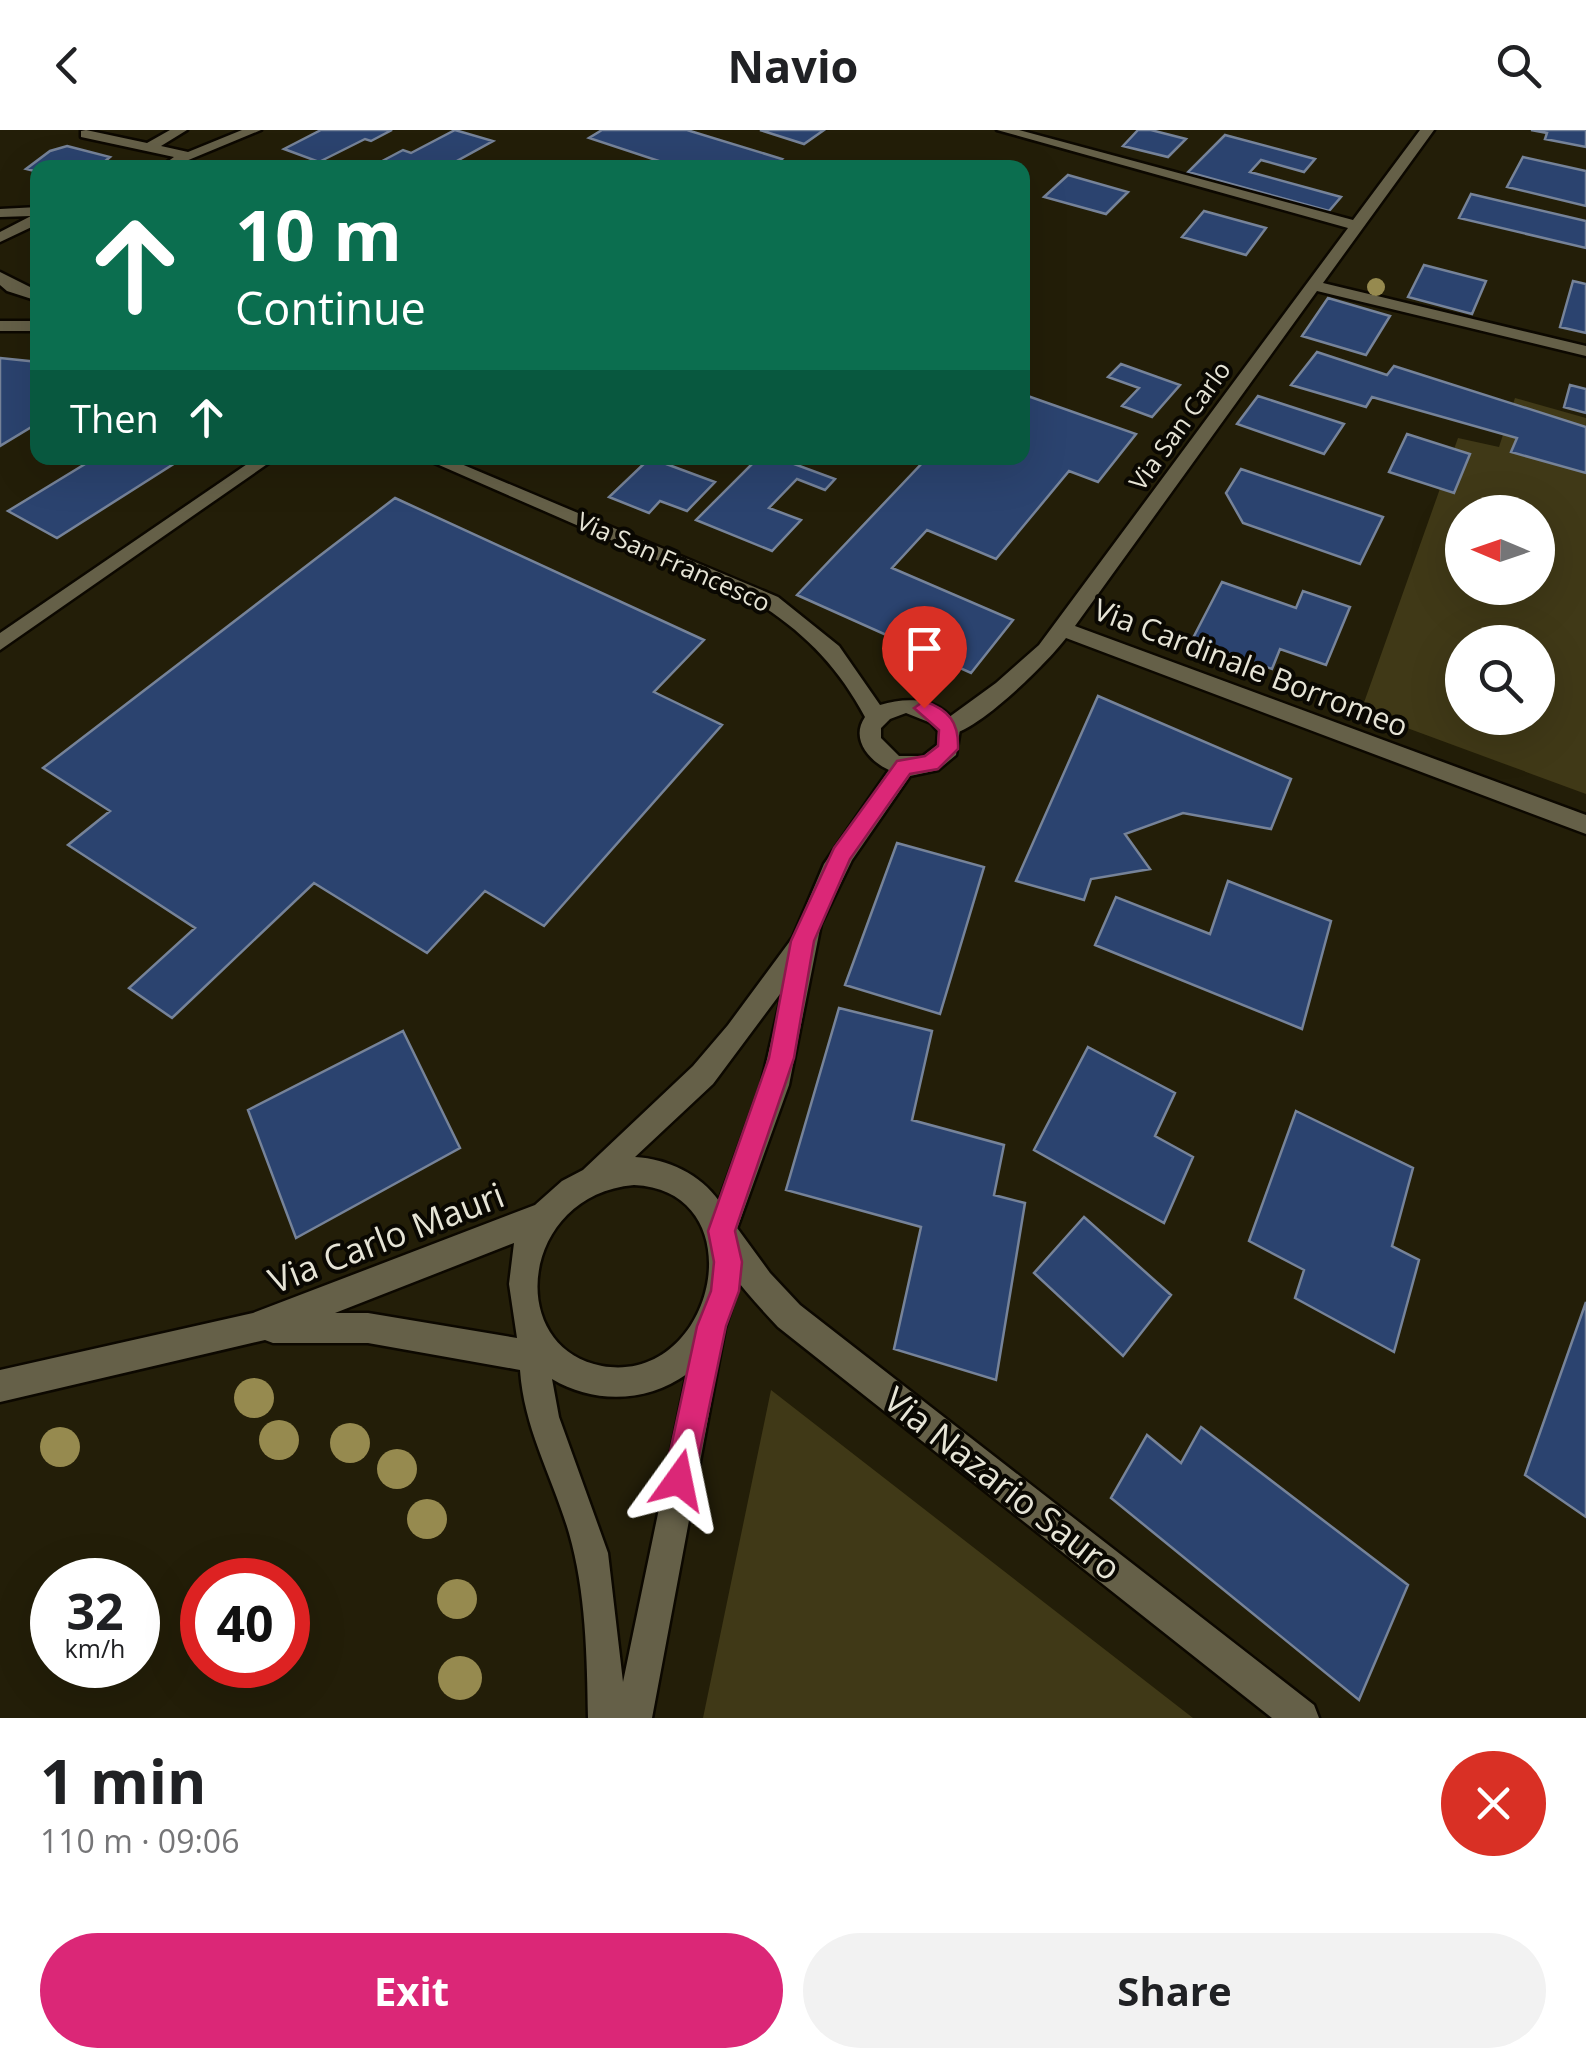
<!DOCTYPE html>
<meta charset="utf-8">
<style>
:root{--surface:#fff;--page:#f2f2f2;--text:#202124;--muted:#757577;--accent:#db2777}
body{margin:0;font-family:"Open Sans",sans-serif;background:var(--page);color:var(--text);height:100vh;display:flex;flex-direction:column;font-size:38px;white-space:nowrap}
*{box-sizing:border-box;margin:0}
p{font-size:32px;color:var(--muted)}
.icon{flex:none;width:55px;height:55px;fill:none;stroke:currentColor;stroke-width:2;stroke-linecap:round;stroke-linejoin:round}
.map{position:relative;height:1588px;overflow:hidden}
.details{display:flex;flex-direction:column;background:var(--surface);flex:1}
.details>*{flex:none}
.banner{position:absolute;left:30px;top:30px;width:1000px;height:305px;border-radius:20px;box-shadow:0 10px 40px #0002;background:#0b6e4f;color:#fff;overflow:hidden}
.needle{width:65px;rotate:272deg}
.buttons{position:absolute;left:1445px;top:365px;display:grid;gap:20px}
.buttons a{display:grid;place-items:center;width:110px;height:110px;border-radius:50%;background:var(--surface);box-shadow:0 10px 40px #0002;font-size:50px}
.speed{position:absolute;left:30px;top:1428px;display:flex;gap:20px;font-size:50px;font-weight:700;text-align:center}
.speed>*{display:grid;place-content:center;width:130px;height:130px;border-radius:50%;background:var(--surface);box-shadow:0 10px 40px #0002;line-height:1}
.speed small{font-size:25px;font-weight:400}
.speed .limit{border:15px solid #d22;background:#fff;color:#111}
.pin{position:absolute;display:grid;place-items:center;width:85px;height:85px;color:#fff;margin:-102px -42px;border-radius:50% 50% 50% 0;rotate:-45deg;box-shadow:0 0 10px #0007}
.pin .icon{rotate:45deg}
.me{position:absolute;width:110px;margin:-55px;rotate:12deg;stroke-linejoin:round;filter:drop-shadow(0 0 8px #0008)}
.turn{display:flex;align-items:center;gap:35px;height:210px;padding:0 40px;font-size:45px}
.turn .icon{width:130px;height:130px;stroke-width:2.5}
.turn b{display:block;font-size:70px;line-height:85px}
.then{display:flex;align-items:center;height:95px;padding:0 40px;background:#0003;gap:20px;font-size:38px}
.round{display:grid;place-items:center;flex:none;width:105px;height:105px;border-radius:52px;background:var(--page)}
.summary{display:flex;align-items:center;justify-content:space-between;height:170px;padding:0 40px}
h1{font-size:60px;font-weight:700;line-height:75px}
.primary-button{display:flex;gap:20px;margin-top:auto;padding:20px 40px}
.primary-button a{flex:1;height:115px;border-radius:60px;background:var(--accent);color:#fff;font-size:40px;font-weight:700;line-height:115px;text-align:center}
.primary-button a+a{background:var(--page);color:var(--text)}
header{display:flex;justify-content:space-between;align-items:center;height:130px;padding:0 40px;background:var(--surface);font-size:45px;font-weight:700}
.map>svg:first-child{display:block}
</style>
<header><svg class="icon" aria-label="back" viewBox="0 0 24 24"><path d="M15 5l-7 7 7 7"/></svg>Navio<svg class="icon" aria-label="search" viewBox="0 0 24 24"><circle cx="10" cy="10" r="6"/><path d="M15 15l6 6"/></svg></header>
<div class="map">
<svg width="1586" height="1588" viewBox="0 0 1586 1588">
<rect width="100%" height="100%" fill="#231e08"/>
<path fill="#403917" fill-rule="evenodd" d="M 1515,268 L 1586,288 L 1586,664 L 1361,581 L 1458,308 L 1499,317 ZM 1462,382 L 1538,382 L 1538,458 L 1462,458 ZM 1462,512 L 1538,512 L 1538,588 L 1462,588 Z
M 771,1260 L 1193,1588 L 703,1588 Z"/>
<path fill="#2b436f" stroke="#768399" stroke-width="2.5" d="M 321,0 L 392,0 L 371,11 L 365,9 L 319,32 L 284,19 Z
M 455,0 L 493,11 L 444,38 L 369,38 L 403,20 L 411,23 Z
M 602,0 L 687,0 L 782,29 L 771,38 L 680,38 L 589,8 Z
M 760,0 L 824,0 L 804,14 Z
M 1138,0 L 1151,0 L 1186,9 L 1168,27 L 1123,16 Z
M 1531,0 L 1586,0 L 1586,17 L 1545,9 L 1547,3 Z
M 1225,5 L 1315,29 L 1304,42 L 1261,30 L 1250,42 L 1341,67 L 1329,81 L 1188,42 Z
M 67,16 L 110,27 L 97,38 L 38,38 L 38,42 L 26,39 L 50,21 Z
M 1523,27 L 1586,41 L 1586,76 L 1507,57 Z
M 1068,45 L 1128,62 L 1106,84 L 1044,67 Z
M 1471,64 L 1586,91 L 1586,118 L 1459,88 Z
M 1204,81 L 1266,98 L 1246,125 L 1182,107 Z
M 1424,135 L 1486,151 L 1472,184 L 1408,167 Z
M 1573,151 L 1586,154 L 1586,203 L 1560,197 Z
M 1328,168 L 1390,186 L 1366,225 L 1302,206 Z
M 1317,222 L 1387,245 L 1394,236 L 1586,297 L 1586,343 L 1511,322 L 1517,308 L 1372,267 L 1366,277 L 1291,255 Z
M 0,228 L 38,232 L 38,293 L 0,316 Z
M 1121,234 L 1180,255 L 1152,287 L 1122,276 L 1139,258 L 1108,247 Z
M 1570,255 L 1586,259 L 1586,283 L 1564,277 Z
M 1022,264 L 1136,304 L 1098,352 L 1069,341 L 996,429 L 927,400 L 892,438 L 1013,490 L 971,543 L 797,465 L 927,328 L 1022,328 Z
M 1258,266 L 1344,294 L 1324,324 L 1237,294 Z
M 1407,304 L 1470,324 L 1454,363 L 1389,342 Z
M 95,328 L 183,328 L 57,408 L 8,381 Z
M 650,328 L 715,352 L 687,381 L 660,371 L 649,383 L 609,367 Z
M 758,328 L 778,328 L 835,349 L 825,360 L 797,349 L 769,378 L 801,390 L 772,421 L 696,390 Z
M 1241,339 L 1383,387 L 1360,434 L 1243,393 L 1226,363 Z
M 395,368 L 704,510 L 654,562 L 722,595 L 544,796 L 485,761 L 427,823 L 314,753 L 172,888 L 129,858 L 195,798 L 68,715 L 110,681 L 43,638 Z
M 1222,452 L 1296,478 L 1303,461 L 1350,477 L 1326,535 L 1280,519 L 1272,539 L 1192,510 Z
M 1098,566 L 1291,649 L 1271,699 L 1183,683 L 1125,704 L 1150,739 L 1091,749 L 1084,770 L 1016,751 Z
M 897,713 L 984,737 L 940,884 L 845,855 Z
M 1228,751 L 1331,791 L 1302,899 L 1095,815 L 1116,767 L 1210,804 Z
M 839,878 L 932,901 L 912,990 L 1004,1015 L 994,1065 L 1025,1073 L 996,1250 L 894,1219 L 921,1097 L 786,1060 Z
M 403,901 L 460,1018 L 296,1108 L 248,980 Z
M 1088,917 L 1175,963 L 1155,1006 L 1193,1027 L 1164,1093 L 1034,1020 Z
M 1296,981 L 1413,1038 L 1392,1116 L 1419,1130 L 1394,1222 L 1295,1168 L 1304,1140 L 1249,1111 Z
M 1084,1087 L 1171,1165 L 1123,1226 L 1034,1143 Z
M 1586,1172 L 1586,1387 L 1525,1345 Z
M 1201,1297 L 1408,1455 L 1359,1570 L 1111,1368 L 1147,1305 L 1181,1333 Z"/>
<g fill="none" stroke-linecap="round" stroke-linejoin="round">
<defs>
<path id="service" d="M 256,328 L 276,328 L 0,520 L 0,503 Z"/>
<path id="minor" d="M 86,0 L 147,13 L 170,0 L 187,0 L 161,16 L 188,22 L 242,0 L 261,0 L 174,36 L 167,32 L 174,27 L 81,7 L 81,1 Z
M 997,0 L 1019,0 L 1353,90 L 1420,0 L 1434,0 L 1323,153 L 1586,216 L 1586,226 L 1317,161 L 1075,496 L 1586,685 L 1586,704 L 1066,508 C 1049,531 968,613 941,605 L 938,599 L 941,593 L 996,553 L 1039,515 L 1348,98 Z
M 38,77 L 38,94 L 0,112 L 0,102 L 31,86 L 0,87 L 0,79 Z
M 722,1086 L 732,1091 L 770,1143 L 800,1175 L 1314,1575 L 1319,1588 L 1272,1588 L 778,1197 C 752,1169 722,1137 707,1101 L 712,1091 Z"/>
<path id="tertiary" d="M 0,142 L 38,161 L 38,171 L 7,161 L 0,155 Z
M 0,191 L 38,191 L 38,201 L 0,201 Z
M 423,328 L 447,328 L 778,467 L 839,516 L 880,575 C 911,566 942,568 960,599 L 956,625 L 938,640 L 910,646 L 852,730 L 821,794 L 789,955 L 734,1107 L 740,1152 L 725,1198 L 652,1588 L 588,1588 C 587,1527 586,1462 569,1403 C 553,1348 524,1299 520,1240 L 368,1213 L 273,1213 L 265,1210 L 0,1272 L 0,1240 L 253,1183 L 535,1075 L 562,1051 L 583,1040 L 693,936 L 728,895 L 793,807 L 824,734 L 889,640 C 869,631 850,609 865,587 C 840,540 808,506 764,477 ZM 906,583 L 931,593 L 938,601 L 937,615 L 923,626 L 899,626 L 881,608 L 881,598 L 890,589 ZM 783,860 L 761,955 L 719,1071 C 700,1044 668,1029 635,1027 L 713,954 ZM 634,1055 C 758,1061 715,1256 602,1236 C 504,1218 520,1065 634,1055 ZM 514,1113 L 509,1154 L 517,1208 L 368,1183 L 335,1183 ZM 687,1244 L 623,1552 L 608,1423 L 559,1287 L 552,1249 C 594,1274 646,1273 687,1244 Z"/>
</defs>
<use href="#service" stroke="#0c0800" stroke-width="5"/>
<use href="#minor" stroke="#0c0800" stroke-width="5"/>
<use href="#tertiary" stroke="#0c0800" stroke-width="5"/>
<use href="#service" fill="#656048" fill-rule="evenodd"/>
<use href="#minor" fill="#656048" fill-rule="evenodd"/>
<use href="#tertiary" fill="#656048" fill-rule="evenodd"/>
</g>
<g fill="#968a4f">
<circle cx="1376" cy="157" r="9"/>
<circle cx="254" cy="1268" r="20"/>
<circle cx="279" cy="1310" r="20"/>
<circle cx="350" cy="1313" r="20"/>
<circle cx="60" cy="1317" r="20"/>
<circle cx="397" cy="1339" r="20"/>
<circle cx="427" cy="1389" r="20"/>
<circle cx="457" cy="1469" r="20"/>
<circle cx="460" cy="1548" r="22"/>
</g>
<path fill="#db2777" stroke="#8e194d" stroke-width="2.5" d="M 924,571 C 949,580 959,592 958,619 L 938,639 L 910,644 L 850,729 L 814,811 L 794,928 L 735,1101 L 742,1132 L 739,1161 L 726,1196 L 694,1350 L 690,1361 L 679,1365 L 668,1361 L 664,1350 L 697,1196 L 711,1161 L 714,1132 L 708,1101 L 769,928 L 791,811 L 834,718 L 897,631 L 925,626 L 938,616 L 939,600 L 914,578 Z"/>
<g text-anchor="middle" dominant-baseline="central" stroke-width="8" stroke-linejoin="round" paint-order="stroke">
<g font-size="25" fill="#e6e4d6" stroke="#0a0802">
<text transform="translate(1179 295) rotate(-54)">Via San Carlo</text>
<text transform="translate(674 431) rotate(24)">Via San Francesco</text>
</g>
<g font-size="30" fill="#e6e4d6" stroke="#0a0802">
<text transform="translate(1251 537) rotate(21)">Via Cardinale Borromeo</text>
</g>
<g font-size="35" fill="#e6e4d6" stroke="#0a0802">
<text transform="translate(386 1107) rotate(-21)">Via Carlo Mauri</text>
<text transform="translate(1003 1353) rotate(38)">Via Nazario Sauro</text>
</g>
</g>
</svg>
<div class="buttons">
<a><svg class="needle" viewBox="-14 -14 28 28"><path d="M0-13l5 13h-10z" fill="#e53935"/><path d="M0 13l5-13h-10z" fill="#757577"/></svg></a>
<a><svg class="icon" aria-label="search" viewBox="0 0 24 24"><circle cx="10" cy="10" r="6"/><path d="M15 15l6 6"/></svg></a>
</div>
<div class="speed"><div>32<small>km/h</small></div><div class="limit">40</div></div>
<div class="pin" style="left:924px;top:578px;background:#d93025"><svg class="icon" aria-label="arrive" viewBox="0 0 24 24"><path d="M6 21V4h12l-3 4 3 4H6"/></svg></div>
<svg class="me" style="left:679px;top:1350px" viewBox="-20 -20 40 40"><path d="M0-17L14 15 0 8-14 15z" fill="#db2777" stroke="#fff" stroke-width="4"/></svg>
<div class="banner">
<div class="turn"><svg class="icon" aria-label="ahead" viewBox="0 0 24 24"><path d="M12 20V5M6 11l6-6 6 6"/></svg><div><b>10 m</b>Continue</div></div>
<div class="then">Then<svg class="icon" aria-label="ahead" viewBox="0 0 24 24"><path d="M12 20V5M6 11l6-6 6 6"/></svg></div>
</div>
</div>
<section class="details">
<div class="summary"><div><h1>1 min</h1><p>110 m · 09:06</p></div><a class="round" style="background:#d93025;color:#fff"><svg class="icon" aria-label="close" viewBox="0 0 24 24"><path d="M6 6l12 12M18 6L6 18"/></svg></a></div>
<div class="primary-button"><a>Exit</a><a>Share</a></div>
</section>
